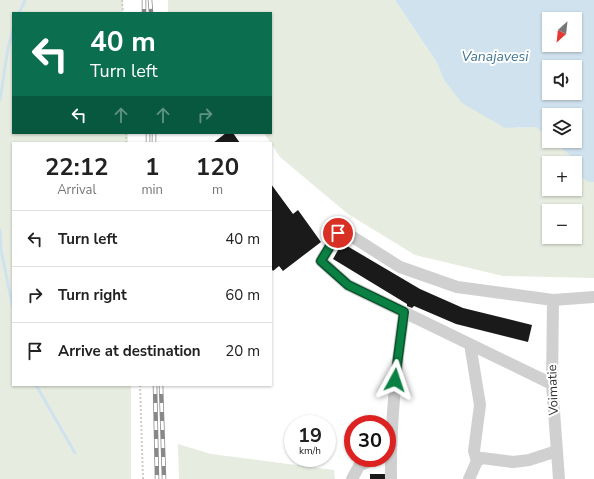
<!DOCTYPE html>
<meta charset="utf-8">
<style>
:root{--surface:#fff;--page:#f2f2f2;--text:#222;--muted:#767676;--line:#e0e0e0}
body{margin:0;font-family:"Nunito Sans",sans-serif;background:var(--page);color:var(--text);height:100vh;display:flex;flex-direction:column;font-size:15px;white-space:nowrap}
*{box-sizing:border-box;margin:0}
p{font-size:13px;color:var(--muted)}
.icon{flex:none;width:22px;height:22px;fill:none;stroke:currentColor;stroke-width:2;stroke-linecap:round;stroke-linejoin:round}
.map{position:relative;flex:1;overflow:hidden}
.details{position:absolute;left:12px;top:142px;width:260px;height:244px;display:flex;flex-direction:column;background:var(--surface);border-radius:0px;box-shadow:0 1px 3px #0004}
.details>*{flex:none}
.top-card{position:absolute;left:12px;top:12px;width:260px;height:122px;border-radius:0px;box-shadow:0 1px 3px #0004;background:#0b6e4f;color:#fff;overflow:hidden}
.needle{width:26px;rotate:207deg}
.tools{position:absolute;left:542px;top:12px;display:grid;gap:8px}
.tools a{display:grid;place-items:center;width:40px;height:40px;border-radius:0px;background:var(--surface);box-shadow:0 1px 3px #0004;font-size:20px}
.speed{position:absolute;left:284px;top:415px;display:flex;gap:8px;font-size:20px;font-weight:700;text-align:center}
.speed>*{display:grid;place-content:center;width:52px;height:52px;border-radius:50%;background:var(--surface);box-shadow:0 1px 3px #0004;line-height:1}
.speed small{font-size:10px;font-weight:400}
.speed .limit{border:6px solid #d22;background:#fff;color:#111}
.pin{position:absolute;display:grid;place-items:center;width:34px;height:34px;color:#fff;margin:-17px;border:2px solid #fff;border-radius:50%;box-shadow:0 1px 4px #0007}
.me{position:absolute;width:44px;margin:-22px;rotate:5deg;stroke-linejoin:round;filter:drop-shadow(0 0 3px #0008)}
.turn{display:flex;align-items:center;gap:14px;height:84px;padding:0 12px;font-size:18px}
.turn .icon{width:52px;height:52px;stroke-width:2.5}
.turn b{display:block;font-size:28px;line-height:34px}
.lanes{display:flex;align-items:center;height:38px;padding:0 12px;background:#0003;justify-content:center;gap:20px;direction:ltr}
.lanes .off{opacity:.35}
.eta{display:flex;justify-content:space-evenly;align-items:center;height:68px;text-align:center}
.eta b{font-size:24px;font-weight:700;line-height:28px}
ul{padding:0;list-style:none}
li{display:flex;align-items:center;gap:12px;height:56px;padding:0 12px;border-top:1px solid var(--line)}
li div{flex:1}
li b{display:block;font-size:15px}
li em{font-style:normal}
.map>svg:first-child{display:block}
</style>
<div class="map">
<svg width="594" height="479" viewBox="0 0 594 479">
<rect width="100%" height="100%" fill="#fff"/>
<path fill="#e6ecdf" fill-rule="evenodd" d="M 0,0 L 123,0 L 123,13 L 13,13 L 13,133 L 128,133 L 128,143 L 13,143 L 13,385 L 131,385 L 131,479 L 0,479 Z
M 168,0 L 395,0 L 436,61 L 444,80 L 505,128 L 536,127 L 549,138 L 549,141 L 553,141 L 574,159 L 575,163 L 549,163 L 549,189 L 575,189 L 575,164 L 576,170 L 591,182 L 594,182 L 594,278 L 503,276 L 415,255 L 348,214 L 280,157 L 264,133 L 271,133 L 271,13 L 168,13 ZM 549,211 L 575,211 L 575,237 L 549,237 Z
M 178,444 L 211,454 L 334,470 L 335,479 L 179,479 Z"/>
<path fill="#cfe2ee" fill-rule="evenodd" d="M 395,0 L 594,0 L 594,182 C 581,183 576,169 574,159 L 553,141 L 575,141 L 575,115 L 549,115 L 549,138 L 536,127 L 505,128 L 462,103 L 444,80 L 436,61 ZM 549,19 L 575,19 L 575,45 L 549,45 ZM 549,67 L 575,67 L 575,93 L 549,93 Z"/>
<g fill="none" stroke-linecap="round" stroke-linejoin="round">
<path stroke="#cfe2ee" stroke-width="3" d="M 19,13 L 25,0
M 0,100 L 8,48 L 13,30
M 0,230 L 1,250 L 13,308
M 36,385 L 75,453"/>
</g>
<path fill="#1a1a1a" d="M 226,133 L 233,133 L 240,143 L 213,143 Z
M 271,184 L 293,214 L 298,210 L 321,242 L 283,271 L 279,266 L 273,271 L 271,268 Z
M 342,243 L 420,289 L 463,308 L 532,325 L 528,342 L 456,324 L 414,306 L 412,308 L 407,306 L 407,304 L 333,259 Z
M 370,474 L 386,474 L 386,479 L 370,479 Z"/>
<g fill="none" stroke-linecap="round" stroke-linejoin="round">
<path stroke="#cdcdcd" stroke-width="2" stroke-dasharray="2 2" stroke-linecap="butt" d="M 122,0 L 123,13
M 126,133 L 126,143
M 140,385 L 143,479"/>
<path stroke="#d0d0d0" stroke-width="12" d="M 553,300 L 552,384 L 559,479
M 470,344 L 480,405 L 474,451 L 477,461
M 552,384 L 348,285 L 321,261 L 338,233 L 348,234 L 400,267 L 457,287 L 553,300 L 594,297
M 352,479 L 359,466 L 369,461
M 391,479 C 390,423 396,368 404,312
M 469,479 L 477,461 L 482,458 L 513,462 L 529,460 L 557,451"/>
<defs>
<path id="rail" d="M 144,0 L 144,13
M 150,0 L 151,13
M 148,133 L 148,143
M 154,133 L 154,143
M 155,385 L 157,479
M 161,385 L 164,479"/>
</defs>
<use href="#rail" stroke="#888" stroke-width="4.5"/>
<use href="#rail" stroke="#fff" stroke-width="3" stroke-dasharray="9" stroke-linecap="butt"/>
</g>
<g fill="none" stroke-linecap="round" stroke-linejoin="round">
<defs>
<path id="route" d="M 338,233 L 321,261 L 348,285 L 404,312 L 395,380"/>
</defs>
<use href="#route" stroke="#07532c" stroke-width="10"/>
<use href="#route" stroke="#0b8043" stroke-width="7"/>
</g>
<g text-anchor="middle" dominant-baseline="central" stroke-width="4" stroke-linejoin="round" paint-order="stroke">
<g font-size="13" fill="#333" stroke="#fff">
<text transform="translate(553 390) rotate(-92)">Voimatie</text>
</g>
<g font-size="14" font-style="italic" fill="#3f7597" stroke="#fff">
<text x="495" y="56">Vanajavesi</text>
</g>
</g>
</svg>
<div class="tools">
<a><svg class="needle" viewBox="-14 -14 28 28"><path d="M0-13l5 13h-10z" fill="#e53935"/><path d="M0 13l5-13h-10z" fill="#767676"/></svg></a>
<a><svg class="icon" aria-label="sound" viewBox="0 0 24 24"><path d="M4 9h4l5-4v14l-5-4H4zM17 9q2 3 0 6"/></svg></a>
<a><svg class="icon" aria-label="layers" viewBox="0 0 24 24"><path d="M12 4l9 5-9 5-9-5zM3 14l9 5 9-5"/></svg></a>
<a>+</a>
<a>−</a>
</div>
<div class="speed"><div>19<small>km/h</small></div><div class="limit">30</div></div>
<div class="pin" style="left:338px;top:233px;background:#d93025"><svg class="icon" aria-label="arrive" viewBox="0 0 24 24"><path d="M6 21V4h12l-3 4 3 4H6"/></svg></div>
<svg class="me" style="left:395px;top:380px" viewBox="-20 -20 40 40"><path d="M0-17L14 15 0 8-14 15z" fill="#0b8043" stroke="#fff" stroke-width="4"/></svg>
<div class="top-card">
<div class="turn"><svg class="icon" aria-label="left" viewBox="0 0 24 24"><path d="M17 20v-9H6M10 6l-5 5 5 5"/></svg><div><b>40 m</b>Turn left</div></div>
<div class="lanes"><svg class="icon" aria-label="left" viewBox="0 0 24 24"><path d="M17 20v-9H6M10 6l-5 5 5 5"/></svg><svg class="icon off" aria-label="ahead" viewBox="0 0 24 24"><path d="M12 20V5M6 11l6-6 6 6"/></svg><svg class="icon off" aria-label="ahead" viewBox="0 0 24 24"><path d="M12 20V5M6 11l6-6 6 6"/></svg><svg class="icon off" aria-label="right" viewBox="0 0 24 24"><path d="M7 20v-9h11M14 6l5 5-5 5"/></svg></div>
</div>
<section class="details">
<div class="eta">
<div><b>22:12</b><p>Arrival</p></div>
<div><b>1</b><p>min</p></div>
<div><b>120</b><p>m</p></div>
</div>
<ul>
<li><svg class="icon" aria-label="left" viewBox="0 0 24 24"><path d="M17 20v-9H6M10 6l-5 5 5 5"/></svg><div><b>Turn left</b></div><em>40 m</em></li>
<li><svg class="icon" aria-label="right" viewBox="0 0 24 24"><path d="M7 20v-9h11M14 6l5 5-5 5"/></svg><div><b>Turn right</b></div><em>60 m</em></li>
<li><svg class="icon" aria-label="arrive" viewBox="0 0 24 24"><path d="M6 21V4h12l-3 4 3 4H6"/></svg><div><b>Arrive at destination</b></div><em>20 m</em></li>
</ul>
</section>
</div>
